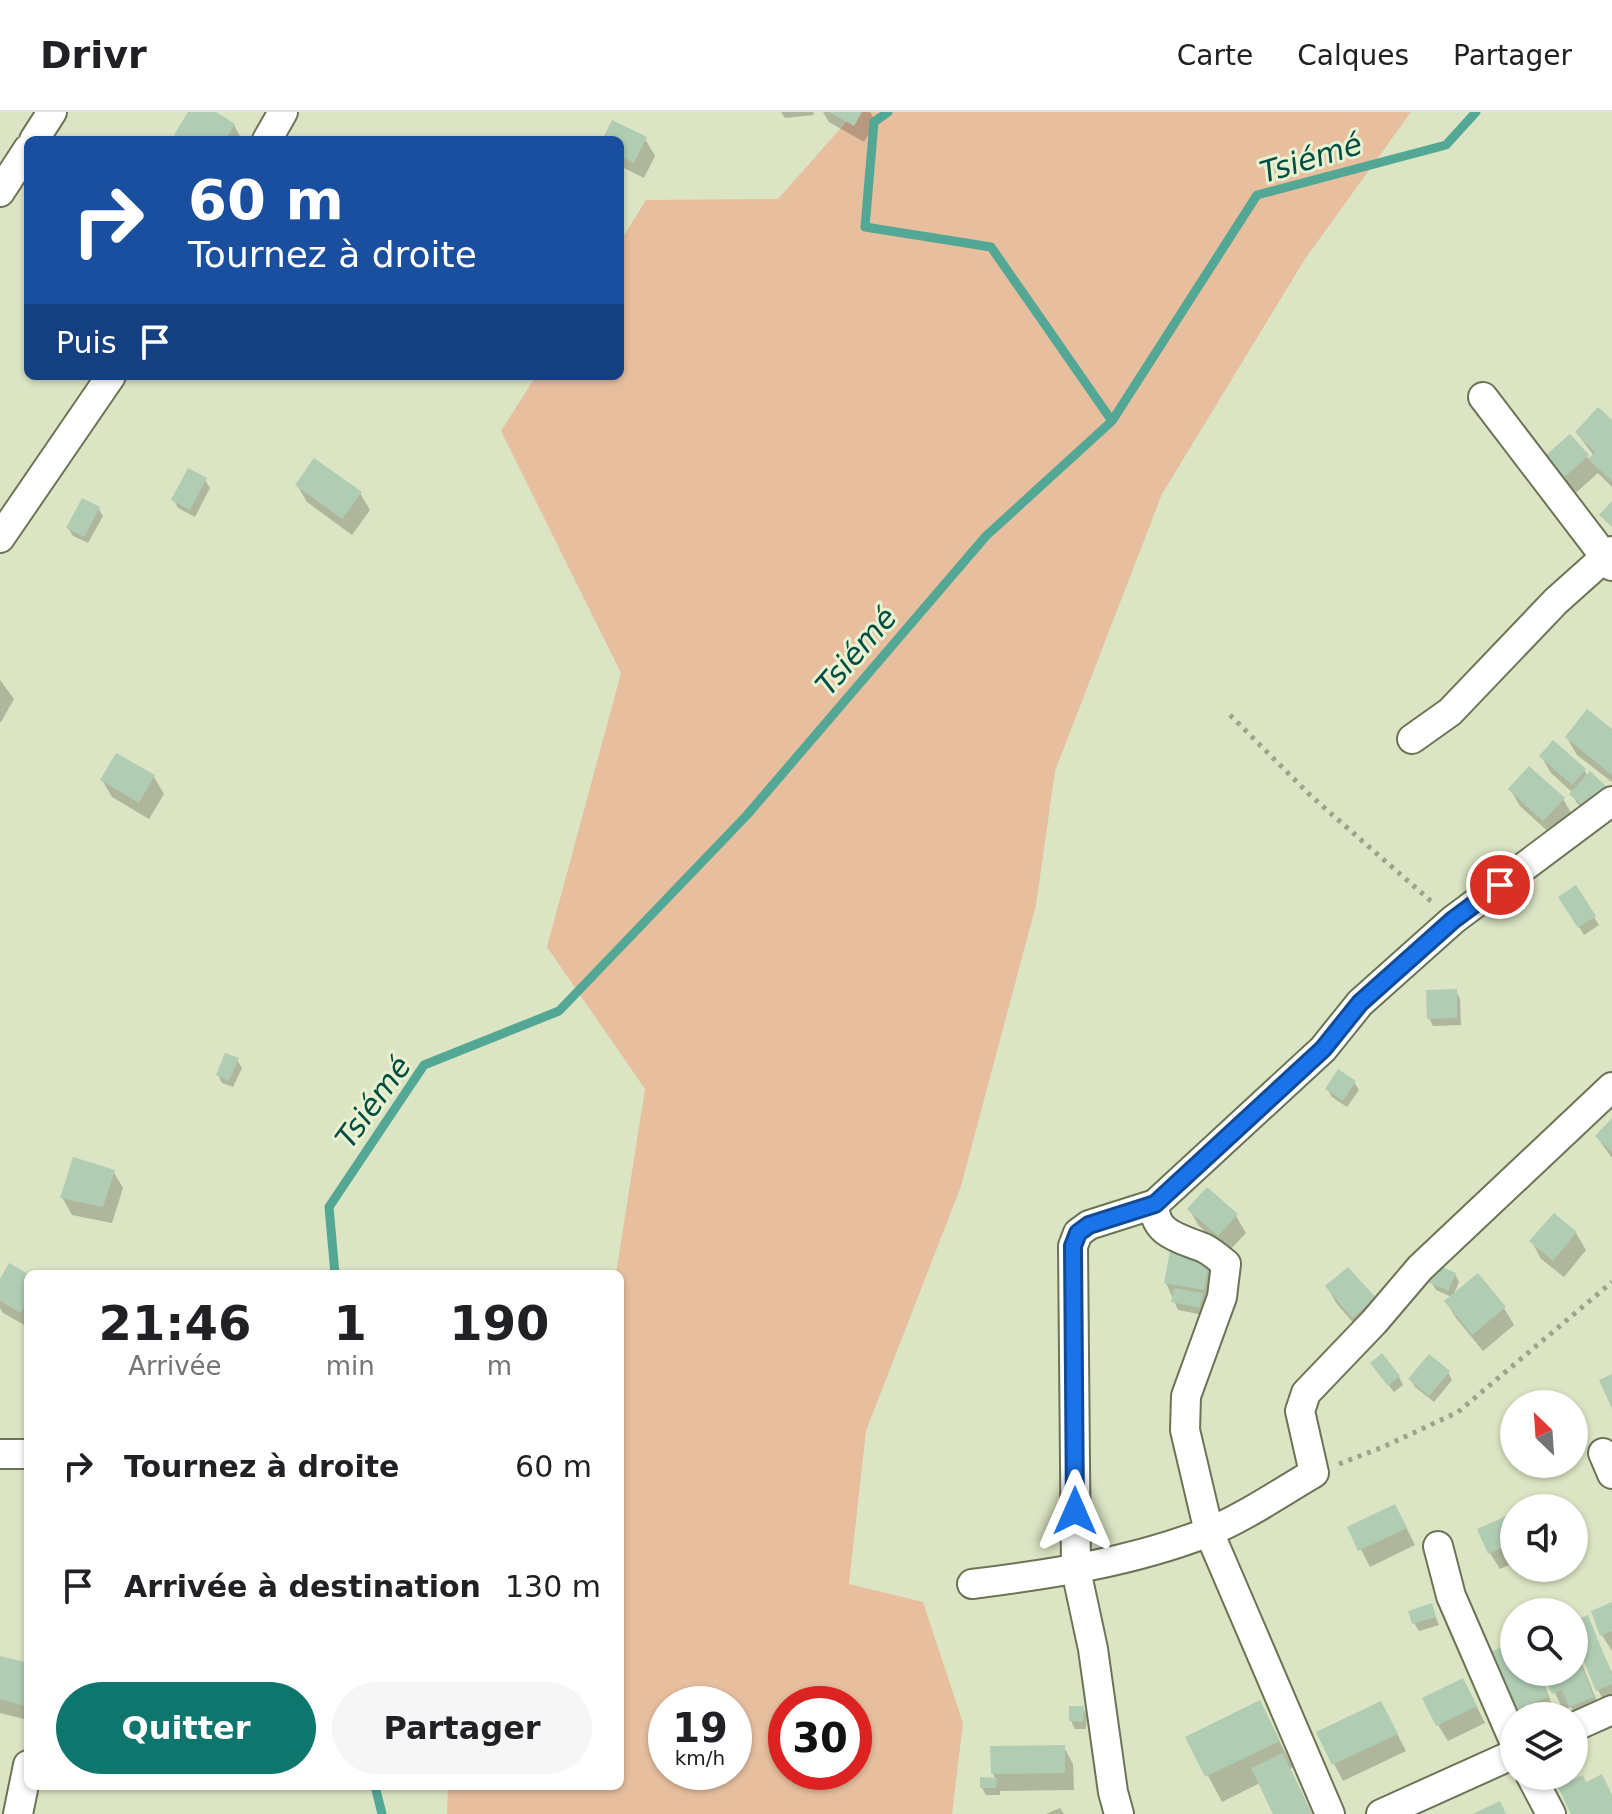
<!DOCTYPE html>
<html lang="fr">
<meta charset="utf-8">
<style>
:root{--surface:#fff;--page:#f6f6f6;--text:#202124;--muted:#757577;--line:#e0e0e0;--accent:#0f766e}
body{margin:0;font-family:"DejaVu Sans",sans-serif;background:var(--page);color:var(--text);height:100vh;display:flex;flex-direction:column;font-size:30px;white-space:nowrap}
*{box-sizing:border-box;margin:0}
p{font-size:26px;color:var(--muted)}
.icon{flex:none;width:44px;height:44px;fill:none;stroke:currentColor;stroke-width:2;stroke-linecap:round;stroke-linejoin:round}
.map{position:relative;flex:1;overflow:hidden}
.drawer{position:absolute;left:24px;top:1158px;width:600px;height:520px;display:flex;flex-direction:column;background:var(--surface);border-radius:12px;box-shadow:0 2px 6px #0004}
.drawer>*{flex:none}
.guide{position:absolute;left:24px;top:24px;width:600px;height:244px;border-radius:12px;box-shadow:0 2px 6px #0004;background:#1a4fa0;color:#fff;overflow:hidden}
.needle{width:52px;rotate:335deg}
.controls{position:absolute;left:1500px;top:1278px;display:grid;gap:16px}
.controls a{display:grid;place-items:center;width:88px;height:88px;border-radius:50%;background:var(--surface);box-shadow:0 2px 6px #0004;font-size:40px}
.speed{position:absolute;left:648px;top:1574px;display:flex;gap:16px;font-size:40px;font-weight:700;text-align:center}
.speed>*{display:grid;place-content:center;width:104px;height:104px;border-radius:50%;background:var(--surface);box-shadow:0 2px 6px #0004;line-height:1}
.speed small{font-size:20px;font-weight:400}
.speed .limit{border:12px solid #d22;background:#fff;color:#111}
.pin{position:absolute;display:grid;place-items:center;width:68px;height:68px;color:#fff;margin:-34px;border:4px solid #fff;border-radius:50%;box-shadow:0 2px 8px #0007}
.me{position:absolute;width:88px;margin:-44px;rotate:0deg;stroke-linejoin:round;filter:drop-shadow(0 0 6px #0008)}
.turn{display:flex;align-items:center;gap:28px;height:168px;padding:0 32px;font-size:36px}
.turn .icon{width:104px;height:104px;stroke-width:2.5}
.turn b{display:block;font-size:56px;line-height:68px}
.then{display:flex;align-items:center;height:76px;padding:0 32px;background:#0003;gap:16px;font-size:30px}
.eta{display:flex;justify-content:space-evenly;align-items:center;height:136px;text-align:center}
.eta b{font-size:48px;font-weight:800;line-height:56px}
.primary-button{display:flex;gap:16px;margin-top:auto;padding:16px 32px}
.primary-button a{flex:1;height:92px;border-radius:48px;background:var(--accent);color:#fff;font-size:32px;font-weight:800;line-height:92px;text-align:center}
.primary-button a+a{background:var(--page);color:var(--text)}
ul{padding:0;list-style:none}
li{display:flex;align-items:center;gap:24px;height:120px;padding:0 32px}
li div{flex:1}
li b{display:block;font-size:30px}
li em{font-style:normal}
header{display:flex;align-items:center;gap:48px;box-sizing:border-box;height:112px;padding:0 40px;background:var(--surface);border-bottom:2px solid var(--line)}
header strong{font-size:38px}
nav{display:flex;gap:44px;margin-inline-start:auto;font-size:28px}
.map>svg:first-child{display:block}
</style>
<header>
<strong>Drivr</strong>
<nav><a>Carte</a><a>Calques</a><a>Partager</a></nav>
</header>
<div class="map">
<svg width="1612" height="1702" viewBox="0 0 1612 1702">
<rect width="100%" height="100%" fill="#dbe4c3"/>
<path fill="#e7bf9e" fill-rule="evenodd" d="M 855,0 L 1411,0 L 1305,147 L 1162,382 L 1055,659 L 1036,793 L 961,1074 L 866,1319 L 849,1472 L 923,1490 L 963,1611 L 952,1702 L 447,1702 L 448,1674 L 620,1674 L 620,1162 L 616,1162 L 645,977 L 547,835 L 621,561 L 501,319 L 536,264 L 620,264 L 620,130 L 646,88 L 778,87 ZM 666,1592 L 734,1592 L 734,1660 L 666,1660 ZM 786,1592 L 854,1592 L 854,1660 L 786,1660 Z"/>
<path fill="#0003" d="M 190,0 L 212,0 L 234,13 L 242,28 L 179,28 L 176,23 Z
M 781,0 L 813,0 L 814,3 L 785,6 Z
M 823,0 L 870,0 L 876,10 L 864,30 L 829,10 Z
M 645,27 L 655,44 L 644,66 L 620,54 L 620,28 L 604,28 Z
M 1612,311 L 1612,375 L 1598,361 L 1569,387 L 1551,367 L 1570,325 L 1590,348 L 1594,344 L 1577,321 Z
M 205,368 L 210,376 L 195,405 L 178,396 L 174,388 Z
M 297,373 L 360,381 L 370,398 L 352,423 L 307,390 Z
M 98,396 L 103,404 L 88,431 L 73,424 L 68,416 Z
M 0,568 L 14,587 L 1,610 L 0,610 Z
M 1612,619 L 1612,670 L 1577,643 L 1567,626 Z
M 116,644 L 154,665 L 164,682 L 149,707 L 112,685 L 102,668 Z
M 1541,644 L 1584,658 L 1588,665 L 1594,706 L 1576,690 L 1573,681 L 1551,661 Z
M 1510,677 L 1563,687 L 1573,704 L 1554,725 L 1520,694 Z
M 1575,776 L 1599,813 L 1584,823 L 1561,785 Z
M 1456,879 L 1460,887 L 1461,913 L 1433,914 L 1429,906 Z
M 237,948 L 242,956 L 233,975 L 222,971 L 218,963 Z
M 1354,970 L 1359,978 L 1347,995 L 1332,985 L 1327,977 Z
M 1612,1009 L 1612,1046 L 1597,1025 Z
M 113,1059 L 123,1076 L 112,1111 L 72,1103 L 62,1085 Z
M 1189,1097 L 1236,1104 L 1246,1121 L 1228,1140 L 1199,1114 Z
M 1576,1121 L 1586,1138 L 1564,1165 L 1541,1147 L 1532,1130 Z
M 1209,1147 L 1219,1164 L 1204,1203 L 1178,1198 L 1166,1171 Z
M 1455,1162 L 1459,1170 L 1453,1184 L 1477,1164 L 1504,1196 L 1514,1213 L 1483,1239 L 1456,1206 L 1446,1190 L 1452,1185 L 1436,1178 L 1432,1171 Z
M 28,1164 L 28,1215 L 3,1201 L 0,1196 L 0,1171 Z
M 1327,1175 L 1374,1188 L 1384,1204 L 1363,1222 L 1337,1192 Z
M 1377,1259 L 1399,1265 L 1403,1273 L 1394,1280 Z
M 1448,1260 L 1452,1268 L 1434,1290 L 1415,1275 L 1410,1267 Z
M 1404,1411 L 1415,1433 L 1370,1455 L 1350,1416 Z
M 1514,1411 L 1514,1451 L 1500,1457 L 1490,1441 Z
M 1612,1493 L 1612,1539 L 1602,1523 Z
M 1431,1494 L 1439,1513 L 1419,1519 L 1414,1511 Z
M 1587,1506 L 1612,1561 L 1612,1593 L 1607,1595 L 1598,1578 L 1574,1520 L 1574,1511 Z
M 1514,1532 L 1514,1560 L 1539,1560 L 1556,1602 L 1519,1604 L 1492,1541 Z
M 1574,1532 L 1602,1602 L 1580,1611 L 1571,1595 L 1563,1598 L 1545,1560 L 1574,1560 Z
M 0,1546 L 28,1553 L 28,1608 L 0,1601 Z
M 1472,1585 L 1485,1611 L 1448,1629 L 1438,1613 Z
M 1259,1591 L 1293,1655 L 1290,1657 L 1312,1702 L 1275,1702 L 1260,1671 L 1222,1690 L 1188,1626 Z
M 1083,1596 L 1087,1604 L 1086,1617 L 1075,1617 L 1071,1609 Z
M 1390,1608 L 1406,1639 L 1343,1669 L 1318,1621 Z
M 1064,1635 L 1073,1652 L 1074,1678 L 1000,1679 L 1000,1683 L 986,1683 L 982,1676 L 996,1668 L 993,1662 Z
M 1060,1696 L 1064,1702 L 1046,1702 Z"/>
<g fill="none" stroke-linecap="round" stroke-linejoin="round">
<path stroke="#53a795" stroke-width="9" d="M 888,0 L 874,10 L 865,115 L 991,135 L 1112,309
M 335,1162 L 329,1095 L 424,953 L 559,899 L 747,703 L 986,424 L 1112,309 L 1257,83 L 1446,33 L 1476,0
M 375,1674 L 382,1702"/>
</g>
<path fill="#b0ccb3" d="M 188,0 L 216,0 L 235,12 L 225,28 L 183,28 L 174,23 Z
M 829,0 L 862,0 L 854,14 Z
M 612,8 L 647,25 L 634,51 L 620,44 L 620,28 L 602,28 Z
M 1598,295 L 1612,308 L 1612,369 L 1588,347 L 1595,340 L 1575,320 Z
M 1570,322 L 1589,343 L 1558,371 L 1539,349 Z
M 314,346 L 362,380 L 342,407 L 295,373 Z
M 188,356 L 207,366 L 190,398 L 171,388 Z
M 82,386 L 100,395 L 84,425 L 66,416 Z
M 1612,389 L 1612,415 L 1599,403 Z
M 1587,597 L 1612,617 L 1612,663 L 1565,625 Z
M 1553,628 L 1586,657 L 1572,673 L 1539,644 Z
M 116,641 L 155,663 L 139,691 L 100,668 Z
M 1529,654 L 1565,686 L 1543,709 L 1508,677 Z
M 1590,659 L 1609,677 L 1589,699 L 1569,682 Z
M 1576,773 L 1596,804 L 1578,816 L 1558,785 Z
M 1457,877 L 1457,906 L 1427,907 L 1426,878 Z
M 225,941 L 239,946 L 229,969 L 216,963 Z
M 1338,957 L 1356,969 L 1343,989 L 1325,977 Z
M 1612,1006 L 1612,1040 L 1595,1024 Z
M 73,1045 L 115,1058 L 103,1095 L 60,1086 Z
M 1207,1075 L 1238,1102 L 1218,1124 L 1187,1097 Z
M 1554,1101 L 1577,1120 L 1553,1149 L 1529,1129 Z
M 1170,1139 L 1210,1145 L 1204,1178 L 1164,1171 Z
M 9,1151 L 28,1162 L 28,1188 L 21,1201 L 0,1189 L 0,1167 Z
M 1437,1153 L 1456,1161 L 1448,1179 L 1429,1171 Z
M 1348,1155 L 1376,1186 L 1352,1206 L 1325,1174 Z
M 1478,1161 L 1506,1195 L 1472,1223 L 1444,1189 Z
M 1174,1176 L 1203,1181 L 1200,1196 L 1171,1190 Z
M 1382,1241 L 1400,1264 L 1388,1274 L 1370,1251 Z
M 1429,1242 L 1450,1259 L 1429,1284 L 1408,1267 Z
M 1612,1262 L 1612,1297 L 1599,1268 Z
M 1395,1392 L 1407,1416 L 1358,1439 L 1347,1415 Z
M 1511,1402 L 1514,1409 L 1514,1430 L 1488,1442 L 1477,1417 Z
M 1612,1490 L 1612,1519 L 1600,1524 L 1591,1499 Z
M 1432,1491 L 1436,1505 L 1412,1512 L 1408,1499 Z
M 1588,1503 L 1612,1563 L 1612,1572 L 1596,1579 L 1574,1525 L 1574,1509 Z
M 1514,1530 L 1514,1560 L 1538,1560 L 1548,1585 L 1513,1599 L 1490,1540 Z
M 1574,1535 L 1594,1585 L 1569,1595 L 1562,1578 L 1552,1582 L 1543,1560 L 1574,1560 Z
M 0,1544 L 28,1551 L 28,1595 L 0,1587 Z
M 1463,1566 L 1477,1594 L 1436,1614 L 1422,1586 Z
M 1260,1588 L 1280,1629 L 1205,1665 L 1185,1625 Z
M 1381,1589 L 1398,1622 L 1332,1653 L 1316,1620 Z
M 1069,1594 L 1084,1594 L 1083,1610 L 1069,1609 Z
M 1065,1633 L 1065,1661 L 991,1662 L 990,1634 Z
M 1283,1641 L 1312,1702 L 1273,1702 L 1251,1656 Z
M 1602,1662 L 1612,1683 L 1612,1702 L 1571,1702 L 1558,1675 L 1583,1663 L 1586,1670 Z
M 980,1665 L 997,1666 L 996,1676 L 980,1676 Z
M 1500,1689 L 1506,1702 L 1473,1702 Z"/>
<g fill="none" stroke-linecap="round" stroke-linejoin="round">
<defs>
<path id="street" d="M 34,28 L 52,0
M 267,28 L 283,0
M 0,80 L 28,37
M 1483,285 L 1612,454
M 0,426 L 111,264
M 1412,627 L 1450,600 L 1556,489 L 1612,439
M 1603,1341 L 1612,1362
M 0,1342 L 28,1342
M 1438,1434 L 1451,1484 L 1514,1629
M 972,1472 C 1052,1462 1131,1450 1206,1421 C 1242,1407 1280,1381 1314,1361 L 1300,1299 L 1306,1281 L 1374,1210 L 1420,1156 L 1612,975
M 1574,1615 L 1612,1598
M 1531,1664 L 1551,1702
M 18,1702 L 28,1653
M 1119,1702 L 1113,1680 L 1093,1537 L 1076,1458 L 1073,1134 L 1078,1121 L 1089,1113 L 1155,1092
M 1330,1702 L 1209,1420 L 1185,1318 L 1186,1284 L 1222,1185 L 1226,1152 C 1219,1146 1212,1140 1204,1136 C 1182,1127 1152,1122 1155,1092 L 1323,937 L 1360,891 L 1453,808 L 1612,689
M 1381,1702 L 1514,1642"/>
</defs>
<use href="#street" stroke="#6c7456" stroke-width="32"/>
<path stroke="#9da48a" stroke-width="5" stroke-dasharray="4 6" stroke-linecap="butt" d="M 1230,603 L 1311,684 L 1432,790
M 1339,1352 L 1383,1335 L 1458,1300 L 1612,1170"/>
<use href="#street" stroke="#fff" stroke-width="28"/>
</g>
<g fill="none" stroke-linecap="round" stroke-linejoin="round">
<defs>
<path id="route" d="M 1075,1399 L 1073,1134 L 1078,1121 L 1089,1113 L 1155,1092 L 1323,937 L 1360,891 L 1453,808 L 1500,773"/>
</defs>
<use href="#route" stroke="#114b97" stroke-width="20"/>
<use href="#route" stroke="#1a73e8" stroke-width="14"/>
</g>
<g text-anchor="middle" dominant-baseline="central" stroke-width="6" stroke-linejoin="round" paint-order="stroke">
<g font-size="30" font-style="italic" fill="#004e43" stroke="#e8f1d0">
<text transform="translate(1311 46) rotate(-17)">Tsiémé</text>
<text transform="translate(856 539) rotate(-49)">Tsiémé</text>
<text transform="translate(373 990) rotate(-54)">Tsiémé</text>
</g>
</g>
</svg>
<div class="controls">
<a><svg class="needle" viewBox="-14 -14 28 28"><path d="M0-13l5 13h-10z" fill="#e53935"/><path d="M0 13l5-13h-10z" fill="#757577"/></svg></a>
<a><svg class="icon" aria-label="sound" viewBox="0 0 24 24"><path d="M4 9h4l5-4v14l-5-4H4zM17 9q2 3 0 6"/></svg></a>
<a><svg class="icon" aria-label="search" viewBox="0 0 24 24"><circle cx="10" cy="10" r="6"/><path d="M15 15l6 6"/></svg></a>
<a><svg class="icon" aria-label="layers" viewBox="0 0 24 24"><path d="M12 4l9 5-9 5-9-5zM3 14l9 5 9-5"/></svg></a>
</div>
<div class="speed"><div>19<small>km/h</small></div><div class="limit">30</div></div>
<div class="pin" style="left:1500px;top:773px;background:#d93025"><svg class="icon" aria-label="arrive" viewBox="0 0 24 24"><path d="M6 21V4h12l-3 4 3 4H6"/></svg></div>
<svg class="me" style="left:1075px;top:1399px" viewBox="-20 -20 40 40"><path d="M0-17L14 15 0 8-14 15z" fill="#1a73e8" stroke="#fff" stroke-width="4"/></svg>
<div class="guide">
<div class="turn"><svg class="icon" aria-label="right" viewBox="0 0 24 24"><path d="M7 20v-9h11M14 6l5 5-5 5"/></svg><div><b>60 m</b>Tournez à droite</div></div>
<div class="then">Puis<svg class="icon" aria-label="arrive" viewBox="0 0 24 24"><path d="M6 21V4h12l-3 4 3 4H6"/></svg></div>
</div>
<section class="drawer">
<div class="eta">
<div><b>21:46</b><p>Arrivée</p></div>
<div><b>1</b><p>min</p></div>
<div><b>190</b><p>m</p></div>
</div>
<ul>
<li><svg class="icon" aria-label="right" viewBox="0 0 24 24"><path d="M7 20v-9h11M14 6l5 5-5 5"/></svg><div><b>Tournez à droite</b></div><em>60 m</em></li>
<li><svg class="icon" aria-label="arrive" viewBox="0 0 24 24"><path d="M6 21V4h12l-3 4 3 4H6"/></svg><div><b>Arrivée à destination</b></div><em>130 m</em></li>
</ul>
<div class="primary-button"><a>Quitter</a><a>Partager</a></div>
</section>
</div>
